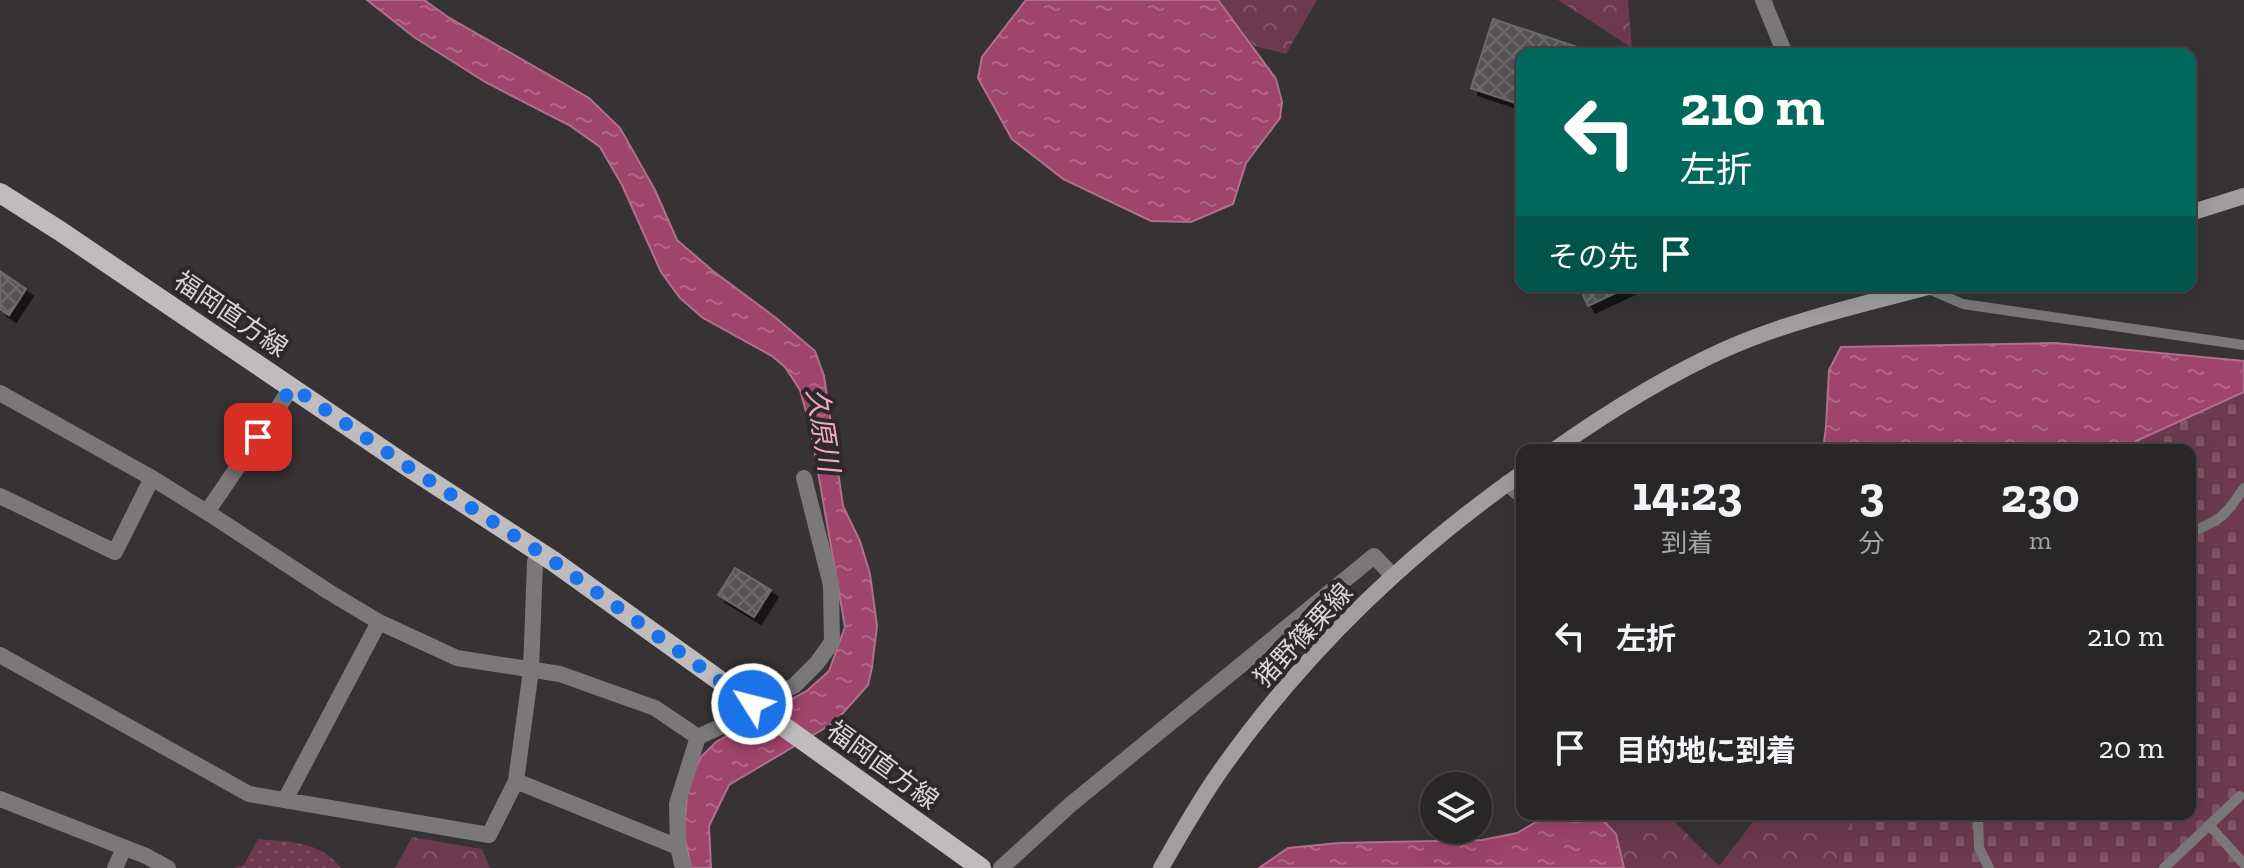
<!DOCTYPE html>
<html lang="ja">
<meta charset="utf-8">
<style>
:root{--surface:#292627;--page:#312e2f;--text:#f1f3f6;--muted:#a5a5a7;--line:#454344}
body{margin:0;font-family:"Zilla Slab","Noto Sans JP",serif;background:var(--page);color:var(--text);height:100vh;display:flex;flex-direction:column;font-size:30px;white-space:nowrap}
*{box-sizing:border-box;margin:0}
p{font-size:26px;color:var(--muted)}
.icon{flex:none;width:44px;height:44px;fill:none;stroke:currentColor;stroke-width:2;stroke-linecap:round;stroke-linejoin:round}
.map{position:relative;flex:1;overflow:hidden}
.details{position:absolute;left:1516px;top:444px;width:680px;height:376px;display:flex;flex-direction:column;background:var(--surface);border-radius:16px;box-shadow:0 8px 32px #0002,0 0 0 2px var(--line)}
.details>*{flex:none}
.guide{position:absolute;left:1516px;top:48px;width:680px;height:244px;border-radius:16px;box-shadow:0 8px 32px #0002,0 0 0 2px var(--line);background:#00695c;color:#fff;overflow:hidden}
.controls{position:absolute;left:1420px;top:772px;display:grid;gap:16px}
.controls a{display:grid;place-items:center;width:72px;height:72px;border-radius:50%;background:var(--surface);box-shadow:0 8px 32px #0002,0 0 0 2px var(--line);font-size:40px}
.pin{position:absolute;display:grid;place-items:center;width:68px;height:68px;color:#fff;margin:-34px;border-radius:16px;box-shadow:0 4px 12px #0006}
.me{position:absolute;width:88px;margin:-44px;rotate:306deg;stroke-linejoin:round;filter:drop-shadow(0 0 6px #0008)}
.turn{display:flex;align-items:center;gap:28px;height:168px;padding:0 32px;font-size:36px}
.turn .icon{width:104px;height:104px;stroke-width:2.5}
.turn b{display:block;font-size:56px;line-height:68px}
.then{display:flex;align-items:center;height:76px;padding:0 32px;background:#0003;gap:16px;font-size:30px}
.eta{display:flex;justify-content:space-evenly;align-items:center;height:136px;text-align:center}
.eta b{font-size:48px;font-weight:800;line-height:56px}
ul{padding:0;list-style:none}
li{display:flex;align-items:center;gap:24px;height:112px;padding:0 32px}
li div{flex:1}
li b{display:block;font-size:30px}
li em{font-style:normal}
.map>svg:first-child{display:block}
</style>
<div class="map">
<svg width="2244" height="868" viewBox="0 0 2244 868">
<defs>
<pattern id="forest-crowns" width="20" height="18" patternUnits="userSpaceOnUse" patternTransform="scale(2)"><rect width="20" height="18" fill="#6d394e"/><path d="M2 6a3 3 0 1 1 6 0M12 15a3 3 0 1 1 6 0" fill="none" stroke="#815567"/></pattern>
<pattern id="cemetery-stones" width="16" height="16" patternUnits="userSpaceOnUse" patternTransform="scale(2)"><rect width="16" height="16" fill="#6d394e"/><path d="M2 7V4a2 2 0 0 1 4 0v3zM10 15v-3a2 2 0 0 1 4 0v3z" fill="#815567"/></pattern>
<pattern id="park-dots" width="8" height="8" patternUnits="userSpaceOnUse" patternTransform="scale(2)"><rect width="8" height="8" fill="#6d394e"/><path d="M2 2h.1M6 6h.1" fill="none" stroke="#815567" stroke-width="1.8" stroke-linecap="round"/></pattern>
<pattern id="water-ripples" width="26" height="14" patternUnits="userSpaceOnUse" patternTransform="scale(2)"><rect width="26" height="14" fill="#9f446b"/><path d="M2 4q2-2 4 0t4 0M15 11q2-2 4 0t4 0" fill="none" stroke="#b06786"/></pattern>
<pattern id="building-cross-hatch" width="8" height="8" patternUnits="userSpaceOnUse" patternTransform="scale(2)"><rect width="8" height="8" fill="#575354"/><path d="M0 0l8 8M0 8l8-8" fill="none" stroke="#6f6b6c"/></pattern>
<filter id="shadow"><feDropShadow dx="7" dy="7" stdDeviation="0" flood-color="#0009"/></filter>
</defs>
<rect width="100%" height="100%" fill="#373334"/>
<path fill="url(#forest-crowns)" d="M 1218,0 L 1317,0 L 1286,54 L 1254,46 Z
M 1558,0 L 1628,0 L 1632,48 Z
M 1597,814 L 1667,814 L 1719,866 L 1759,814 L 1856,814 L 1837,849 L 1838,868 L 1624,868 L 1616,834 Z
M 412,837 L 482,849 L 490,868 L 395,868 Z"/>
<path fill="url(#cemetery-stones)" d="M 2244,390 L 2244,868 L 1838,868 L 1837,849 L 1856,814 L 2190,814 L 2190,450 L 2133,450 L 2135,441 Z"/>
<path fill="url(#park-dots)" d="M 258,839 C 289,842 321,841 341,868 L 234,868 L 244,865 Z"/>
<path fill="url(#water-ripples)" stroke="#b0708b" stroke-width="2" d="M 367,0 L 424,0 L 448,17 L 589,98 L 620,128 L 655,190 L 677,240 L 713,271 L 776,318 L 815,351 L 824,376 L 843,506 L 860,541 L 870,574 L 877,626 L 872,667 L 868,685 L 835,722 L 729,785 L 709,826 L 711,868 L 691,868 L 684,834 L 687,796 L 695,770 L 701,757 L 716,742 L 808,690 L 829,671 L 845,627 L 810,426 L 800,390 L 785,367 L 772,356 L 703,318 L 680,298 L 661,272 L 622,185 L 600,147 L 569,125 L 485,82 L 414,37 Z
M 1026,0 L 1218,0 L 1276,79 L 1282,102 L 1280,118 L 1246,163 L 1233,204 L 1191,222 L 1151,221 L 1063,179 L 1012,139 L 978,78 L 982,57 Z
M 2055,343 L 2244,361 L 2244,392 L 2136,441 L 2133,450 L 1823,450 L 1826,427 L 1829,370 L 1841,347 Z
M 1550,814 L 1597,814 L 1616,834 L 1624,868 L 1259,868 L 1288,848 L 1339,843 L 1482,840 L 1517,833 Z"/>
<path fill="url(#building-cross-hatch)" stroke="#6e696b" stroke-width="2" filter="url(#shadow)" d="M 1493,19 L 1577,47 L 1575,54 L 1522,54 L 1522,105 L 1471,88 Z
M 0,271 L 26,289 L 9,315 L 0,309 Z
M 1579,286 L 1630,286 L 1588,306 Z
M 735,568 L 771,590 L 754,617 L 718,595 Z"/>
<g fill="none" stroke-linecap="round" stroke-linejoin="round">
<path stroke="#7a7879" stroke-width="10" d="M 1926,288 L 1963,304 L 2244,345
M 2190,533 C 2222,519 2224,517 2244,488
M 1978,814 L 1979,848 L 1989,868
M 2209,825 L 2244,864
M 2164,868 L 2240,796"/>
<path stroke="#7a7879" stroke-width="16" d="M 1763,0 L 1785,54
M 0,393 L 152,478 L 213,516 L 329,592 L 379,622 L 457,658 L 560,674 L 655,708 L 698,737
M 1507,483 L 1522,496
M 0,496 L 115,552 L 152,478
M 207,512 L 292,387
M 0,655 L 249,794 L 489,835 L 516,781 L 531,670 L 535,562 L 540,553
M 516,781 L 678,847
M 0,799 L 146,856 L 168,868
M 285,800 L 379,622
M 115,868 L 124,848
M 683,868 L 678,847 L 677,804 L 698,737 L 724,725 L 752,704 L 794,686 L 817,663 L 832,642 L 831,585 L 804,478
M 1001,868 L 1070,805 L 1374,556 L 1393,576"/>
<path stroke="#a29e9f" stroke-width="16" d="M 2190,213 L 2244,196
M 1554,450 C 1608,412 1667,375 1728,348 C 1792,320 1864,304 1932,286
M 1161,868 C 1180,835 1199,801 1221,770 C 1303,654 1407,554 1522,473"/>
<path stroke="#c0bcbd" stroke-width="20" d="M 0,193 L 60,231 L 407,466 L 553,561 L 981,868"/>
</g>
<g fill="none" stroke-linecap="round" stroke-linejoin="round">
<path stroke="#1a73e8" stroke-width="14" stroke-dasharray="0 25.2" d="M 258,437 L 292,387 L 407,466 L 553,561 L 752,704"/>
</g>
<g text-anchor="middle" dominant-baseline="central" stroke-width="8" stroke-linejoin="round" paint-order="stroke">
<g font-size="26" fill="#d9d6d7" stroke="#2d292a">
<text transform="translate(231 314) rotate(34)">福岡直方線</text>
<text transform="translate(1303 635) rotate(-47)">猪野篠栗線</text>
<text transform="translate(883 765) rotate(36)">福岡直方線</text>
</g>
<g font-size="28" font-style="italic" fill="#f2a7c2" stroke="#2d292a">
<text transform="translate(823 430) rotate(81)">久原川</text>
</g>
</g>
</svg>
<div class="controls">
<a><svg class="icon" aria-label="layers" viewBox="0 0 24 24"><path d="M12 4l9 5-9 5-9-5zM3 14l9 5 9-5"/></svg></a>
</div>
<div class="pin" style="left:258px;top:437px;background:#d93025"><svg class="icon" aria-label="arrive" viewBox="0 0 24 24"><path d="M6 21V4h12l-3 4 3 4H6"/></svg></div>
<svg class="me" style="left:752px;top:704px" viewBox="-20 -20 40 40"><circle r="17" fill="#1a73e8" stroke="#fff" stroke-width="3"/><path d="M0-11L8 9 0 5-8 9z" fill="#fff"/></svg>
<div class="guide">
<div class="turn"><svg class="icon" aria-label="left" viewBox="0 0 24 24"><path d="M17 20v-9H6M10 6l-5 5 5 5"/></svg><div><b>210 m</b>左折</div></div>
<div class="then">その先<svg class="icon" aria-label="arrive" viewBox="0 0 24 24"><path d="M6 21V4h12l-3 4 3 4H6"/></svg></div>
</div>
<section class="details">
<div class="eta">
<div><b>14:23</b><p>到着</p></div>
<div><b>3</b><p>分</p></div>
<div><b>230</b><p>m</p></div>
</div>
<ul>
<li><svg class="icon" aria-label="left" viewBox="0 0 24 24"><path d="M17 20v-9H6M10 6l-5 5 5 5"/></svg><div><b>左折</b></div><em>210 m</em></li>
<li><svg class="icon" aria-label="arrive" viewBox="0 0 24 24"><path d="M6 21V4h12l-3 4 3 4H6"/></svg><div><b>目的地に到着</b></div><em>20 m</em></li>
</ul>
</section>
</div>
